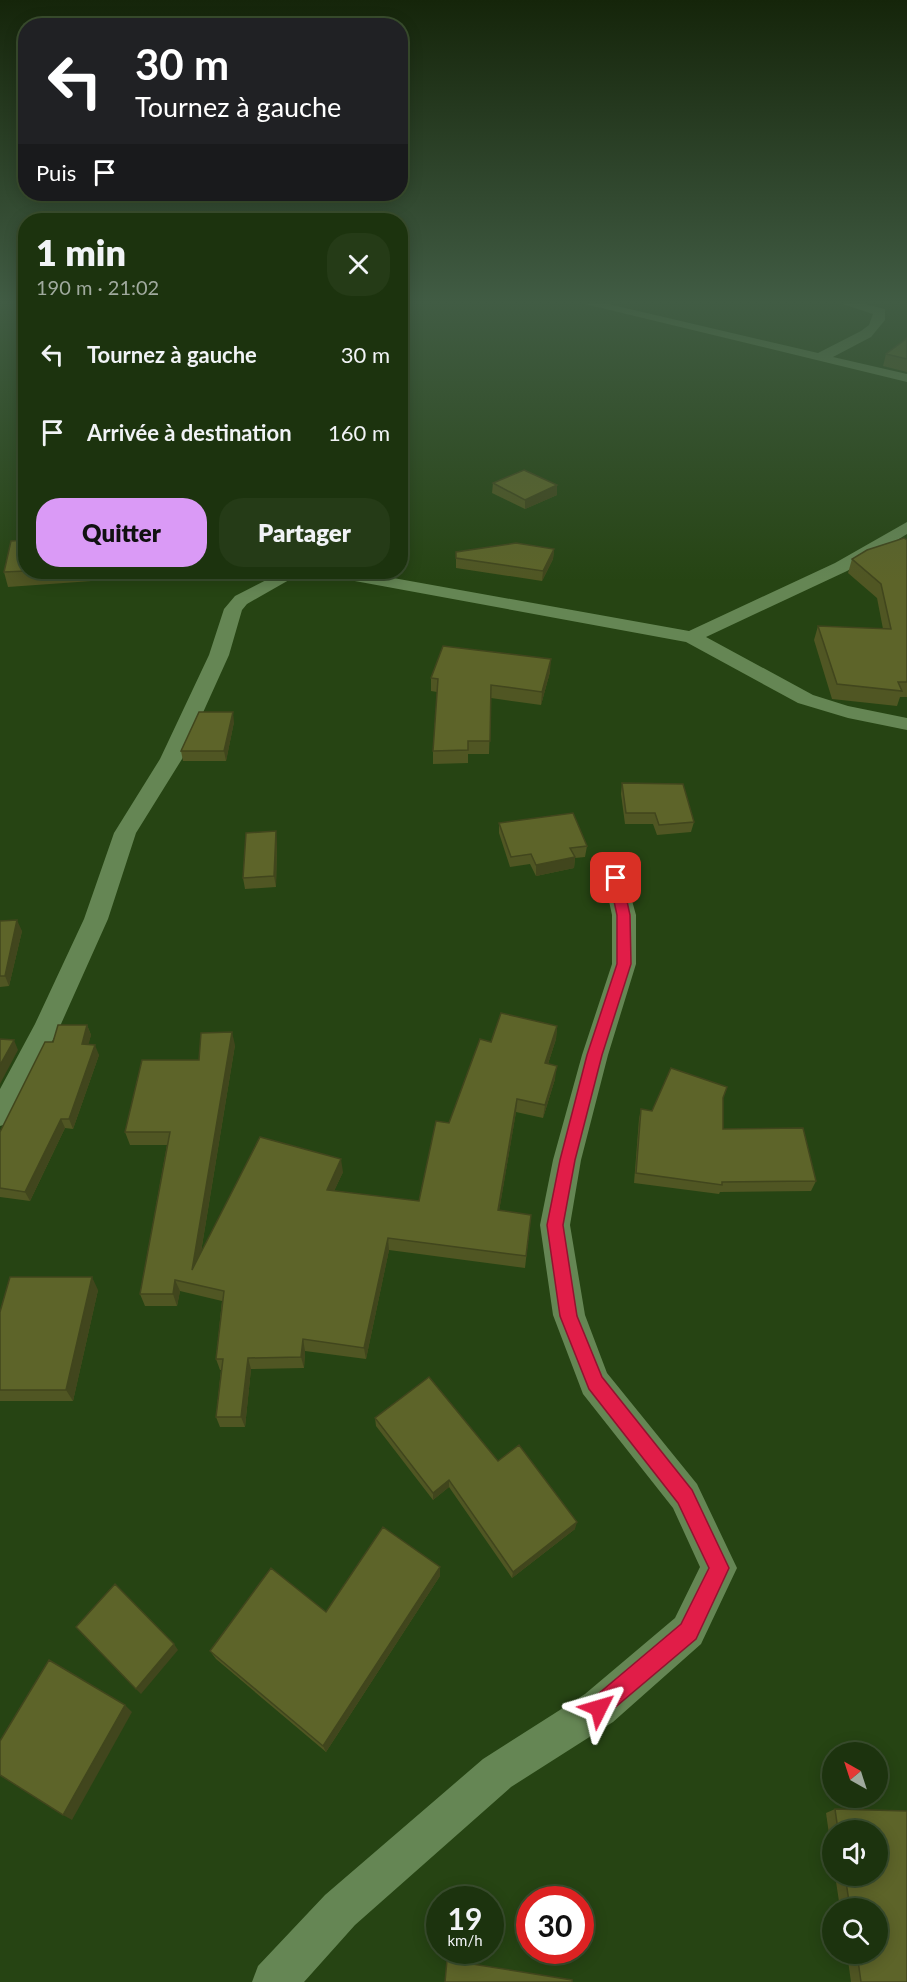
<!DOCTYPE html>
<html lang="fr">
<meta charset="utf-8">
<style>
:root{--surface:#1c330e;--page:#253b17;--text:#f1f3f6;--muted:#a0aa9e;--line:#3a4e2e;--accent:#da9af6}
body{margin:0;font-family:Lato,sans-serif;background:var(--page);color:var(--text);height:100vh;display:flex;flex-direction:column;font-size:22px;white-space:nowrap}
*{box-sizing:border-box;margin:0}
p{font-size:20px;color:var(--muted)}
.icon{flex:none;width:33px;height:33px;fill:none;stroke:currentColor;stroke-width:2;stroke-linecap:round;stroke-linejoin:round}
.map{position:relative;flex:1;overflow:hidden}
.side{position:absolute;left:18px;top:213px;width:390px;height:366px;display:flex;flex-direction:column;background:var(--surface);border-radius:24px;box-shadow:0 3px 15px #0003,0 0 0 2px var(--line)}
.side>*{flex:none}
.banner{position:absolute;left:18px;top:18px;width:390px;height:183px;border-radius:24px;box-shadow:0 3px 15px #0003,0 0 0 2px var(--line);background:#202124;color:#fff;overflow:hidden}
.needle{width:39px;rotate:321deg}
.fabs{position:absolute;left:822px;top:1742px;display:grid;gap:12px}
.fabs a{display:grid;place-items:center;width:66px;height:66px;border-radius:50%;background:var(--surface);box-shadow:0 3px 15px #0003,0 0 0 2px var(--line);font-size:30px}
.speed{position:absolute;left:426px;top:1886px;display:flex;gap:12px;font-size:30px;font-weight:700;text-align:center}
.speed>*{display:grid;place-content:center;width:78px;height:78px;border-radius:50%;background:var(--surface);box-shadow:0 3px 15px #0003,0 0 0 2px var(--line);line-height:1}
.speed small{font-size:15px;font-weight:400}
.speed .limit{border:9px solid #d22;background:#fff;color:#111}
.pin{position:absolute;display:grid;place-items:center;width:51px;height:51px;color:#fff;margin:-26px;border-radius:12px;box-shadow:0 3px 9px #0006}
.me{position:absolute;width:66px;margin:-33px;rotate:50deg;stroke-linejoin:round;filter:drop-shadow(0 0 4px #0008)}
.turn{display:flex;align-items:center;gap:21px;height:126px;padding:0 18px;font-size:27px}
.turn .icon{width:78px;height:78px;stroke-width:2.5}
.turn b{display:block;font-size:42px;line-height:51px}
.then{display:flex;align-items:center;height:57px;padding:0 18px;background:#0003;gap:12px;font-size:22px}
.round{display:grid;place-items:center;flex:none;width:63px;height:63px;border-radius:24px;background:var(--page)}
.head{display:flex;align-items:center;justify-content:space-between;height:102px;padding:0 18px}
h1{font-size:36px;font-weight:800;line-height:45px}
.button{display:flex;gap:12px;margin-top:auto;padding:12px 18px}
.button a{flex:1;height:69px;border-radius:24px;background:var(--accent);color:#111;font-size:24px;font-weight:800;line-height:69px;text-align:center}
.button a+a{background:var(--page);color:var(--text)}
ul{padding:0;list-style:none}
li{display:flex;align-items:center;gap:18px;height:78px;padding:0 18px}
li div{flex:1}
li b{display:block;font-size:22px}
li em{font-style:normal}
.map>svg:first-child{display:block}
</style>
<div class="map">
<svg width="907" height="1982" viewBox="0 0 907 1982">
<rect width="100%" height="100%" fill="#264413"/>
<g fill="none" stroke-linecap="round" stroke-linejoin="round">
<path fill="#658654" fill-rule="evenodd" d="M 581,303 L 604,303 L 818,353 L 861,331 L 869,325 L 873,314 L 839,303 L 861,303 L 885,309 L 885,320 L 871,337 L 833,357 L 907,374 L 907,382 Z
M 907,522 L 907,534 L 847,571 L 706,637 L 813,695 L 848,706 L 907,718 L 907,730 L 848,718 L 798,703 L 686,642 L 333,577 L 324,572 L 360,572 L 689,631 L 835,563 Z
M 282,572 L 303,572 L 247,604 L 242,610 L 229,655 L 182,759 L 136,833 L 108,919 L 61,1024 L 10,1123 L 0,1126 L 0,1089 L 35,1024 L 84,919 L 114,833 L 160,759 L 209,655 L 224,609 L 235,596 Z
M 616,870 L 624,872 L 636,915 L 636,964 L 608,1055 L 581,1160 L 570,1225 L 585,1315 L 607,1373 L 697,1484 L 737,1568 L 701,1644 L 613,1722 L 511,1787 L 355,1925 L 304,1982 L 252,1982 L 258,1966 L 325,1895 L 483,1759 L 585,1694 L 675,1618 L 700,1567 L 673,1508 L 583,1394 L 553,1315 L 540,1225 L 553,1160 L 582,1055 L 612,964 L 612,915 L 604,878 L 608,872 Z"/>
</g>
<path fill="#505623" d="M 907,338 L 907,372 L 883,366 L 886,354 Z
M 493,483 L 557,495 L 525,509 L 492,493 Z
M 26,540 L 26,572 L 93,572 L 92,581 L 8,587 L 4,572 Z
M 907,540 L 907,697 L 900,697 L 897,706 L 832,699 L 814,640 L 818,626 L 883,629 L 877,598 L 848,573 L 852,559 Z
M 554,549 L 553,559 L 542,581 L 456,568 L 456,552 Z
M 550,672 L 541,705 L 491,698 L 489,754 L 468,754 L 468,763 L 433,764 L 433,751 L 437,692 L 431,691 L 431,678 Z
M 234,722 L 226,761 L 183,761 L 181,751 Z
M 622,783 L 694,822 L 691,832 L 657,835 L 653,824 L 625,824 L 621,794 Z
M 499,823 L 587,846 L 585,857 L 575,858 L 574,868 L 536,876 L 530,864 L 510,867 L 499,833 Z
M 277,842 L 276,887 L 245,889 L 243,878 Z
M 0,921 L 22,931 L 9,986 L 0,987 Z
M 87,1025 L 91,1035 L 88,1044 L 99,1055 L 73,1129 L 65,1128 L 30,1201 L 0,1197 L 0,1132 L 53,1042 Z
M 557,1026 L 556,1039 L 548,1064 L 555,1079 L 543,1118 L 516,1112 L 499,1211 L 531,1215 L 525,1268 L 389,1250 L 366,1359 L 305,1351 L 304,1368 L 251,1369 L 245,1427 L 220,1427 L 216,1417 L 221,1370 L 220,1370 L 216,1359 L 222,1301 L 180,1291 L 177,1306 L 145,1306 L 140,1294 L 167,1145 L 130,1145 L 125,1132 L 199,1060 L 235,1045 L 201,1252 L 343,1172 L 334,1191 L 419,1201 L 449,1123 L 491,1042 Z
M 723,1100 L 723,1129 L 816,1181 L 811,1191 L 720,1192 L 719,1194 L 634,1183 L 639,1119 L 641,1109 L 652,1111 Z
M 98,1290 L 73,1401 L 0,1401 L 0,1312 Z
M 375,1418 L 498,1461 L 575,1529 L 512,1578 L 449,1487 L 433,1500 L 376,1426 Z
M 440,1576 L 326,1752 L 216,1659 L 210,1651 L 326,1612 Z
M 835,1809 L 907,1811 L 907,1982 L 851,1982 L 847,1953 L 878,1953 L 878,1908 L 840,1908 L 835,1875 L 878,1875 L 878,1830 L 832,1830 L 832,1855 L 826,1813 Z"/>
<path fill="#41461d" d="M 557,485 L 557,495 L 525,509 L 525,500 Z
M 554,549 L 553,559 L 542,581 L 543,571 Z
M 89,572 L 93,572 L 92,581 Z
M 551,659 L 550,672 L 541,705 L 542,692 Z
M 233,712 L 234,722 L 226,761 L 224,751 Z
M 276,831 L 277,842 L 276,887 L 274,876 Z
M 575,857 L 574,868 L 536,876 L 536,865 Z
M 17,920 L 22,931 L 9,986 L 5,976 Z
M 87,1025 L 91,1035 L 86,1054 L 82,1044 Z
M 557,1026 L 556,1039 L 544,1076 L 545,1063 Z
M 232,1032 L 235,1045 L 196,1282 L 192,1270 Z
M 14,1040 L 18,1050 L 0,1084 L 0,1065 Z
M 95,1045 L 99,1055 L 73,1129 L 69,1119 Z
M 557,1066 L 555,1079 L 543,1118 L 545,1105 Z
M 517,1099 L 516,1112 L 497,1223 L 498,1210 Z
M 61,1119 L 65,1128 L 30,1201 L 25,1192 Z
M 341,1159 L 343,1172 L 329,1202 L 327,1190 Z
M 388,1238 L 389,1250 L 366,1359 L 364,1348 Z
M 92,1277 L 98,1290 L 73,1401 L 66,1390 Z
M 175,1280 L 180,1291 L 177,1306 L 173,1294 Z
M 303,1339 L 305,1351 L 304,1368 L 301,1357 Z
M 248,1358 L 251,1369 L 245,1427 L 241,1417 Z
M 449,1480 L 449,1487 L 433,1500 L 433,1493 Z
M 577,1522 L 575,1529 L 512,1578 L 513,1572 Z
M 440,1567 L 440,1576 L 326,1752 L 323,1746 Z
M 174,1644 L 178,1650 L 141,1694 L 136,1689 Z
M 125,1705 L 132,1712 L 72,1820 L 63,1815 Z"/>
<path fill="#5d6429" stroke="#41461d" stroke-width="1.5" d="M 907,338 L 907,359 L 886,354 Z
M 524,470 L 557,485 L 525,500 L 493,483 Z
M 904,538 L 907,540 L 907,682 L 898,682 L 902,691 L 837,684 L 818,626 L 891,629 L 881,584 L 852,559 L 867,550 Z
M 26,540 L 26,571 L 4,572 L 11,541 Z
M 516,543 L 554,549 L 543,571 L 456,558 L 456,552 Z
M 443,646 L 551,659 L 542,692 L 491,685 L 490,741 L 468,741 L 468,750 L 433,751 L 438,679 L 431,678 Z
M 199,712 L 233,712 L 224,751 L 181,751 Z
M 622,783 L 683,784 L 694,822 L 659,825 L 655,813 L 626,813 Z
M 573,813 L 587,846 L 570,848 L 575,857 L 536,865 L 531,854 L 511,857 L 499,823 Z
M 276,831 L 274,876 L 243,878 L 246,833 Z
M 17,920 L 5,976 L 0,976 L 0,921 Z
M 501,1013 L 557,1026 L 545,1063 L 557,1066 L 545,1105 L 517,1099 L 498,1210 L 531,1215 L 526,1256 L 388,1238 L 364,1348 L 303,1339 L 301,1357 L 248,1358 L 241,1417 L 216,1417 L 223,1359 L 216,1359 L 224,1291 L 175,1280 L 173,1294 L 140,1294 L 170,1132 L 125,1132 L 142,1060 L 199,1060 L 201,1033 L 232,1032 L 192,1270 L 260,1137 L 341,1159 L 327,1190 L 419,1201 L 436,1121 L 449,1123 L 480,1039 L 491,1042 Z
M 58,1025 L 87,1025 L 82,1044 L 95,1045 L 69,1119 L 61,1119 L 25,1192 L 0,1188 L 0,1132 L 45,1042 L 53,1042 Z
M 0,1039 L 14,1040 L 0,1065 Z
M 671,1068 L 727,1087 L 723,1098 L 723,1129 L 803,1128 L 816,1181 L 722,1182 L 722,1185 L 636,1173 L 641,1109 L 652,1111 Z
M 10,1277 L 92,1277 L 66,1390 L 0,1390 L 0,1312 Z
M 429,1377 L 498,1461 L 519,1445 L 577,1522 L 513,1572 L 449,1480 L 433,1493 L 375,1418 Z
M 383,1527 L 440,1567 L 323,1746 L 210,1651 L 271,1568 L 326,1612 Z
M 115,1584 L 174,1644 L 136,1689 L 76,1627 Z
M 49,1660 L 125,1705 L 63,1815 L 0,1775 L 0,1741 Z
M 835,1809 L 907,1811 L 907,1982 L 861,1982 L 857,1953 L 878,1953 L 878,1908 L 850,1908 L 845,1875 L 878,1875 L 878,1830 L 838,1830 Z
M 447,1960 L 572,1980 L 572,1982 L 445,1982 Z"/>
<linearGradient id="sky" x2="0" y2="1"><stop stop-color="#15250a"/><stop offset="0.52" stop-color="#415c44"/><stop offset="1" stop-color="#415c44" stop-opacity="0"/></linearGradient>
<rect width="907" height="581" fill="url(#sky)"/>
<path fill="#e11d48" stroke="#92132f" stroke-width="1.5" d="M 616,873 L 622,878 L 630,915 L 631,964 L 602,1055 L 575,1160 L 563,1225 L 577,1316 L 602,1377 L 692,1490 L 729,1568 L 696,1639 L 606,1715 L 599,1718 L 591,1715 L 588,1708 L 591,1700 L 681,1624 L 709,1568 L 678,1503 L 589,1389 L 560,1316 L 547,1225 L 560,1160 L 587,1055 L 617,964 L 617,915 L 609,878 Z"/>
</svg>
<div class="fabs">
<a><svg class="needle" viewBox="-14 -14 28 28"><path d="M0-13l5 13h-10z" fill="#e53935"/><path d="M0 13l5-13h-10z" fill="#a0aa9e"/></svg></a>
<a><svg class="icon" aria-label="sound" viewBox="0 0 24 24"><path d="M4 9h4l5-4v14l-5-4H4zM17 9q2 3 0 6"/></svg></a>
<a><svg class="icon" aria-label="search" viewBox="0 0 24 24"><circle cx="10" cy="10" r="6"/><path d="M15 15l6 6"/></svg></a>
</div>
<div class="speed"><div>19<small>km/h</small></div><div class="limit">30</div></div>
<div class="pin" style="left:616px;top:878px;background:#d93025"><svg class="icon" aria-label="arrive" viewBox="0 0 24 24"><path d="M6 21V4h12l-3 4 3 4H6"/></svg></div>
<svg class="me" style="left:599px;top:1708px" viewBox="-20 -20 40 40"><path d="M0-17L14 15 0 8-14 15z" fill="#e11d48" stroke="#fff" stroke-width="4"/></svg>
<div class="banner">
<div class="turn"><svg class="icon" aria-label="left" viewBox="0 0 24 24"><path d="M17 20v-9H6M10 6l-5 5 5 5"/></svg><div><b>30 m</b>Tournez à gauche</div></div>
<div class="then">Puis<svg class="icon" aria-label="arrive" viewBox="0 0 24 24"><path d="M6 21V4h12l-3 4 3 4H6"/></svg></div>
</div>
<section class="side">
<div class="head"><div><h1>1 min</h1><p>190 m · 21:02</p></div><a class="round"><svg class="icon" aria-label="close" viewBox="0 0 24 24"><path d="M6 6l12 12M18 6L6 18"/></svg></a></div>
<ul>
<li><svg class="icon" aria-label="left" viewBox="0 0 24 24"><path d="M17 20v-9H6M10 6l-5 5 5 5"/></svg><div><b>Tournez à gauche</b></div><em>30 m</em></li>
<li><svg class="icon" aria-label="arrive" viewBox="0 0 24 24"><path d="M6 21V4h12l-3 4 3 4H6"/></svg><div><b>Arrivée à destination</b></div><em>160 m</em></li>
</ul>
<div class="button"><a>Quitter</a><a>Partager</a></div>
</section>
</div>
